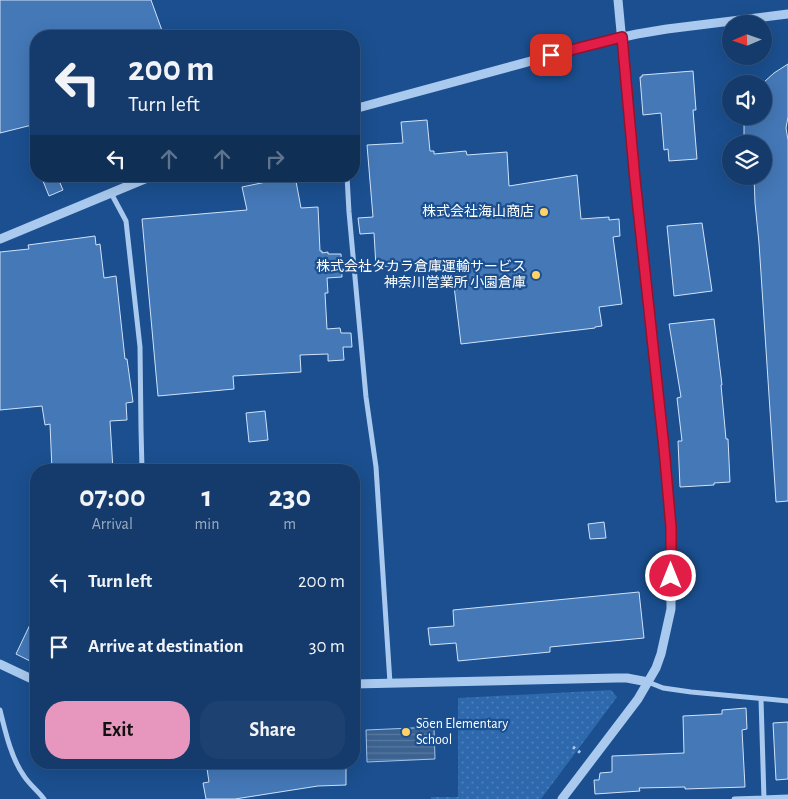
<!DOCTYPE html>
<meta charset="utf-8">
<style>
:root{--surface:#143b6b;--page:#1d4271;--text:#f1f3f6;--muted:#9dadc1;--line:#33557e;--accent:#e797bd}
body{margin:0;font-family:"Alegreya Sans","Noto Sans JP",sans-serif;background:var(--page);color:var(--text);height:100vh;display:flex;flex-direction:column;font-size:19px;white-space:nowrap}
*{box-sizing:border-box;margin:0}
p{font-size:16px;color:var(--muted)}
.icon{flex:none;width:28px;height:28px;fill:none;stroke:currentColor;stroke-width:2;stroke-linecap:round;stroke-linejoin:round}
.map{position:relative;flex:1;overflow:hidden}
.side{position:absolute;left:30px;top:464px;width:330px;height:305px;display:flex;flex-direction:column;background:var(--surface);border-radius:20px;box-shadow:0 5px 20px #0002,0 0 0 1px var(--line)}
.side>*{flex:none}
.hud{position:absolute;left:30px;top:30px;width:330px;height:152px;border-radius:20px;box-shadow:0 5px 20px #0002,0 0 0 1px var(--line);background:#143b6b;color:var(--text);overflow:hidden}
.needle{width:32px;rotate:268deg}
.buttons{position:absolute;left:722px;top:15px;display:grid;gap:10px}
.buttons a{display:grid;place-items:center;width:50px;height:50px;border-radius:50%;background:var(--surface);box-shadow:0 5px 20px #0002,0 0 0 1px var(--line);font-size:25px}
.pin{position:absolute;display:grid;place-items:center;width:42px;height:42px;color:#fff;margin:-21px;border-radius:10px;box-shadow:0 2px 8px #0006}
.me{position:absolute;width:55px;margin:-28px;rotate:0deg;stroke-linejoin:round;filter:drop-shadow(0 0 4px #0008)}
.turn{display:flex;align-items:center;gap:18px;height:105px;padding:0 15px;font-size:22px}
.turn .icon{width:65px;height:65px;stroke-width:2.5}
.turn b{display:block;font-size:35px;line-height:42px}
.lanes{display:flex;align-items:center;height:48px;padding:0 15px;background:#0003;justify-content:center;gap:25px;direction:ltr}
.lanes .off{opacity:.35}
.eta{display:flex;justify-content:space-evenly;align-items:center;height:85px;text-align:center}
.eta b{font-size:30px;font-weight:700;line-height:35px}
.action{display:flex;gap:10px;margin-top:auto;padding:10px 15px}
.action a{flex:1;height:58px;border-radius:20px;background:var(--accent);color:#111;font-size:20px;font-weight:700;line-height:58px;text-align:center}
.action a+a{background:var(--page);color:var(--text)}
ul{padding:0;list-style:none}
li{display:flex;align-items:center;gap:15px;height:65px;padding:0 15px}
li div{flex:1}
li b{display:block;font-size:19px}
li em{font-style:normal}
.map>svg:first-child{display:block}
</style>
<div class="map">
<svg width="788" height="799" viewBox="0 0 788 799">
<defs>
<pattern id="park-dots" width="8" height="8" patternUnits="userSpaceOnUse" patternTransform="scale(1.25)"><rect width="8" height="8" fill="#2e69ad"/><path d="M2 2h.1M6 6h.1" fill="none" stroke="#4d80b9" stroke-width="1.8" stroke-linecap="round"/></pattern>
<pattern id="water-rules" width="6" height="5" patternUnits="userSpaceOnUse" patternTransform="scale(1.25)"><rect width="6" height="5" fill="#3c6290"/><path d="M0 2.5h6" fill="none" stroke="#597aa1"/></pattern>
</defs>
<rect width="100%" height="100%" fill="#1b4f8f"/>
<path fill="url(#park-dots)" d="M 611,690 L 617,697 L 541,799 L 431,799 L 431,797 L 458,797 L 458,698 Z"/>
<path fill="url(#water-rules)" stroke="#9cc4f0" d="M 434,727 L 435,759 L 367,762 L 366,730 Z"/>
<path fill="#4478b7" stroke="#cfe3fa" d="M 0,0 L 151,0 L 164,36 L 36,36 L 36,124 L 0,133 Z
M 788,64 L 788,117 L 786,128 L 788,140 L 788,501 L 776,502 L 759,243 L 755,203 L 754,176 L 764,176 L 764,144 L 745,144 L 744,137 L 744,122 L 746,116 L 764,116 L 764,82 L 774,73 Z
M 693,71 L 696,110 L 693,110 L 697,159 L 669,161 L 668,149 L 664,150 L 661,113 L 643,115 L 640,77 L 642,77 L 642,75 Z
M 427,120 L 430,151 L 434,151 L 434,154 L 466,151 L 467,155 L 507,152 L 509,186 L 577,175 L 581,219 L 609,217 L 609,220 L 619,219 L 620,236 L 613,237 L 622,304 L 599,307 L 602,326 L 595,327 L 595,328 L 461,344 L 451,261 L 376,267 L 374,233 L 360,234 L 358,218 L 373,217 L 367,145 L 403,143 L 401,122 Z
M 41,176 L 57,176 L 63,190 L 49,196 Z
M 295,176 L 301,208 L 318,207 L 320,251 L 322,251 L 322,253 L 328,252 L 328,254 L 341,254 L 342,277 L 327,278 L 328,293 L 325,293 L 327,329 L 340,328 L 341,333 L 351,333 L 352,347 L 343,347 L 344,360 L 328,361 L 328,354 L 300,355 L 301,372 L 233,376 L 234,389 L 158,396 L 142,219 L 247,210 L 242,187 Z
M 702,223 L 712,291 L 674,296 L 667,226 Z
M 95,236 L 96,245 L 100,244 L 104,278 L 116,276 L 125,359 L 127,359 L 133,402 L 126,403 L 127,420 L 110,421 L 113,470 L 52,470 L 50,424 L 45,425 L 42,406 L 0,410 L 0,252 L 29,249 L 28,245 Z
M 714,319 L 722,385 L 721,385 L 726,439 L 728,439 L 730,482 L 714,483 L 714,485 L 680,487 L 678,441 L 682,441 L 677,398 L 681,397 L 669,324 Z
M 265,411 L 268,440 L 249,442 L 246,413 Z
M 604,522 L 606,538 L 590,539 L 588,524 Z
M 639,592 L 644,638 L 550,647 L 550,652 L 458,661 L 456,643 L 430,645 L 428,628 L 454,626 L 453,610 Z
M 36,612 L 36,664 L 16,654 Z
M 746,708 L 747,729 L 742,730 L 745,787 L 685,789 L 685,787 L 639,788 L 640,791 L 595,794 L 594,780 L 599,780 L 600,773 L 612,772 L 612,756 L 684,753 L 683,716 L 722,714 L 722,710 Z
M 788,722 L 788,779 L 776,780 L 773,723 Z
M 206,762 L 346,762 L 346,785 L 318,786 L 235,799 L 206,799 L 203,783 L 209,782 Z"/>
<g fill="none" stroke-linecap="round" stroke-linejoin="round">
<path stroke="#a9c9ee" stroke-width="3" stroke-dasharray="2.5 4" stroke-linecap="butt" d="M 573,747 L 582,754"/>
<path stroke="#a9c9ee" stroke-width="5" d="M 347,176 L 349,212 L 366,397 L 376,467 L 390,683
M 111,193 L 126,221 L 140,347 L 141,429 L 142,470
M 648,682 L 663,688 L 691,692 L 788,701
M 761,699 L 764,799
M 0,710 C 5,730 11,758 24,776 C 29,784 38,791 44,799
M 734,799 L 788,797"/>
<path stroke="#a9c9ee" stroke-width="9" d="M 354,109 L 605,41 L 637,34 L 667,29 L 788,14
M 0,239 L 152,176
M 0,664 L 36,681
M 354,684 L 616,678 L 627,678 L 648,682
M 562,799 L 638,699 L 656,668 L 661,654 L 671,609 L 671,527 L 662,423 L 635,180 L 618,0"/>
</g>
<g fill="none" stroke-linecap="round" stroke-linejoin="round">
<defs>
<path id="route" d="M 551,55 L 622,37 L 635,180 L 664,448 L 671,527 L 671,576"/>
</defs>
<use href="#route" stroke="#92132f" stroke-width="12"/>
<use href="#route" stroke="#e11d48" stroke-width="9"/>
</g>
<g fill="#ffd166" stroke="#1b4f8f" stroke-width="2">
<circle cx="544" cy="212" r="5"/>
<circle cx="536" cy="275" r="5"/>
<circle cx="406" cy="732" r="5"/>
</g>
<g text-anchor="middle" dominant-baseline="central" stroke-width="4.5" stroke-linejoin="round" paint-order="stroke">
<g font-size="14" fill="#fff" stroke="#1b4f8f" text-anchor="end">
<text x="534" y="212">株式会社海山商店</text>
<text x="526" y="267">株式会社タカラ倉庫運輸サービス<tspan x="526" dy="16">神奈川営業所 小園倉庫</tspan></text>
<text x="416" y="724" text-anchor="start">Sōen Elementary<tspan x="416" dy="16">School</tspan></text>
</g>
</g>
</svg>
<div class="buttons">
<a><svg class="needle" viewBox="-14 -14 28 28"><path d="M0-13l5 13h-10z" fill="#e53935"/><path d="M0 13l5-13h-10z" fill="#9dadc1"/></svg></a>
<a><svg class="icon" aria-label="sound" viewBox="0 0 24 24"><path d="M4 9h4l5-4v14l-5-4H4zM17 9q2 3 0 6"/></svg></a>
<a><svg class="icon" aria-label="layers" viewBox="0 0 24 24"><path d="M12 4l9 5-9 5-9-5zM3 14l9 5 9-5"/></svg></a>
</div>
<div class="pin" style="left:551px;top:55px;background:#d93025"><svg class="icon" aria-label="arrive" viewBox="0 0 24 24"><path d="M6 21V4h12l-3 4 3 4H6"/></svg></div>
<svg class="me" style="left:671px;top:576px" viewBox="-20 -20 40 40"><circle r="17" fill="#e11d48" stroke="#fff" stroke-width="3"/><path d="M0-11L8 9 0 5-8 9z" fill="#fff"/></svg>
<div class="hud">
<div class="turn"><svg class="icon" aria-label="left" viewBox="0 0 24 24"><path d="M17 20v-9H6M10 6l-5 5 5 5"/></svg><div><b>200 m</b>Turn left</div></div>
<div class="lanes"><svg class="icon" aria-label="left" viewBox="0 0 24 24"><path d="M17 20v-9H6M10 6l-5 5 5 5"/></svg><svg class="icon off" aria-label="ahead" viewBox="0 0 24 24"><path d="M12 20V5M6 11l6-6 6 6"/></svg><svg class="icon off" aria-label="ahead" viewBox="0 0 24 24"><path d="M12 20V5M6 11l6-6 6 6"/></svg><svg class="icon off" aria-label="right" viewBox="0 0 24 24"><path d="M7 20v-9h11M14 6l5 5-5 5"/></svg></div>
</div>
<section class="side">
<div class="eta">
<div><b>07:00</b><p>Arrival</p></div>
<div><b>1</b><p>min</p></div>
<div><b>230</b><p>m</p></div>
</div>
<ul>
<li><svg class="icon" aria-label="left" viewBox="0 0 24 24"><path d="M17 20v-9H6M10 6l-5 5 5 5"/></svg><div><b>Turn left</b></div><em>200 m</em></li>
<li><svg class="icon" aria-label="arrive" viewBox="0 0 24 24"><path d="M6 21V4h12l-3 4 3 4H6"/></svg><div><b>Arrive at destination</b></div><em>30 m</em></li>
</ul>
<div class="action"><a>Exit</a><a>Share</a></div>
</section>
</div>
